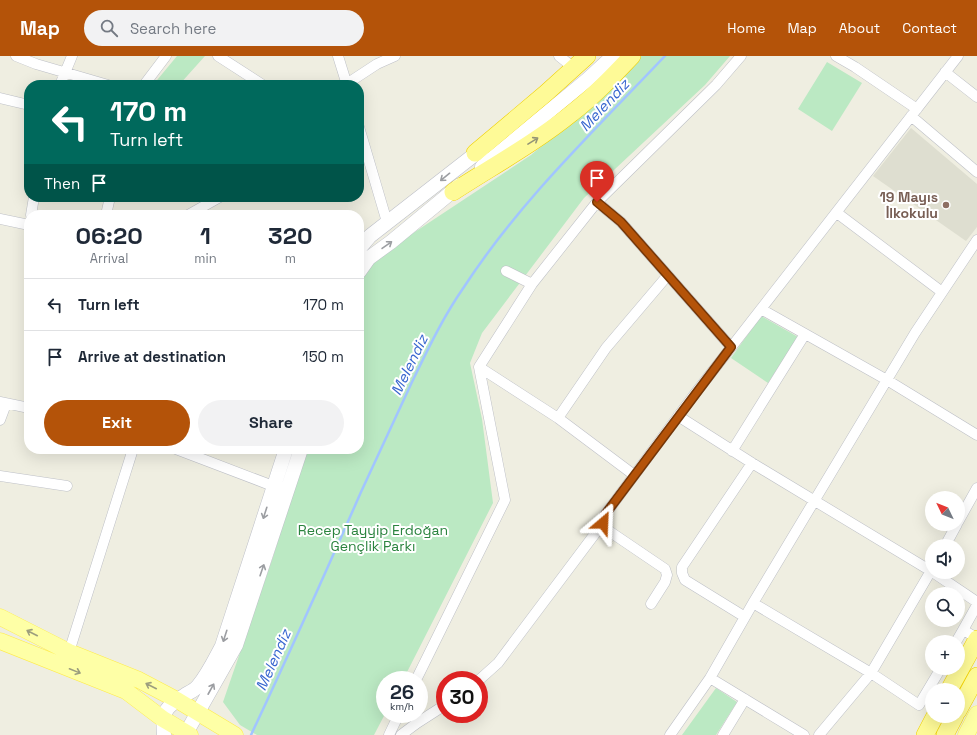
<!DOCTYPE html>
<meta charset="utf-8">
<style>
:root{--surface:#fff;--page:#f2f2f3;--text:#1f2937;--muted:#747a83;--line:#e0e1e3;--accent:#b45309}
body{margin:0;font-family:"Space Grotesk",sans-serif;background:var(--page);color:var(--text);height:100vh;display:flex;flex-direction:column;font-size:15px;white-space:nowrap}
*{box-sizing:border-box;margin:0}
p{font-size:13px;color:var(--muted)}
.icon{flex:none;width:22px;height:22px;fill:none;stroke:currentColor;stroke-width:2;stroke-linecap:round;stroke-linejoin:round}
.map{position:relative;flex:1;overflow:hidden}
.details{position:absolute;left:24px;top:154px;width:340px;height:244px;display:flex;flex-direction:column;background:var(--surface);border-radius:16px;box-shadow:0 4px 16px #0002}
.details>*{flex:none}
.hud{position:absolute;left:24px;top:24px;width:340px;height:122px;border-radius:16px;box-shadow:0 4px 16px #0002;background:#00695c;color:#fff;overflow:hidden}
.needle{width:26px;rotate:313deg}
.buttons{position:absolute;left:925px;top:435px;display:grid;gap:8px}
.buttons a{display:grid;place-items:center;width:40px;height:40px;border-radius:50%;background:var(--surface);box-shadow:0 4px 16px #0002;font-size:20px}
.speed{position:absolute;left:376px;top:615px;display:flex;gap:8px;font-size:20px;font-weight:700;text-align:center}
.speed>*{display:grid;place-content:center;width:52px;height:52px;border-radius:50%;background:var(--surface);box-shadow:0 4px 16px #0002;line-height:1}
.speed small{font-size:10px;font-weight:400}
.speed .limit{border:6px solid #d22;background:#fff;color:#111}
.pin{position:absolute;display:grid;place-items:center;width:34px;height:34px;color:#fff;margin:-41px -17px;border-radius:50% 50% 50% 0;rotate:-45deg;box-shadow:0 0 4px #0007}
.pin .icon{rotate:45deg}
.me{position:absolute;width:44px;margin:-22px;rotate:26deg;stroke-linejoin:round;filter:drop-shadow(0 0 3px #0008)}
.turn{display:flex;align-items:center;gap:14px;height:84px;padding:0 20px;font-size:18px}
.turn .icon{width:52px;height:52px;stroke-width:2.5}
.turn b{display:block;font-size:28px;line-height:34px}
.then{display:flex;align-items:center;height:38px;padding:0 20px;background:#0003;gap:8px;font-size:15px}
.eta{display:flex;justify-content:space-evenly;align-items:center;height:68px;text-align:center}
.eta b{font-size:24px;font-weight:700;line-height:28px}
.cta{display:flex;gap:8px;margin-top:auto;padding:8px 20px}
.cta a{flex:1;height:46px;border-radius:24px;background:var(--accent);color:#fff;font-size:16px;font-weight:700;line-height:46px;text-align:center}
.cta a+a{background:var(--page);color:var(--text)}
ul{padding:0;list-style:none}
li{display:flex;align-items:center;gap:12px;height:52px;padding:0 20px;border-top:1px solid var(--line)}
li div{flex:1}
li b{display:block;font-size:15px}
li em{font-style:normal}
header{display:flex;align-items:center;gap:24px;box-sizing:border-box;height:56px;padding:0 20px;background:var(--accent);color:#fff}
header strong{font-size:19px}
nav{display:flex;gap:22px;margin-inline-start:auto;font-size:14px}
.search{width:280px;height:36px;background:var(--page);display:flex;align-items:center;gap:10px;box-sizing:border-box;padding:0 14px;border-radius:22px;color:var(--muted);font-size:15px}
.map>svg:first-child{display:block}
</style>
<header>
<strong>Map</strong>
<div class="search"><svg class="icon" aria-label="search" viewBox="0 0 24 24"><circle cx="10" cy="10" r="6"/><path d="M15 15l6 6"/></svg>Search here</div>
<nav><a>Home</a><a>Map</a><a>About</a><a>Contact</a></nav>
</header>
<div class="map">
<svg width="977" height="679" viewBox="0 0 977 679">
<rect width="100%" height="100%" fill="#efeee1"/>
<path fill="#deded0" d="M 911,72 L 977,128 L 977,171 L 966,185 L 873,120 Z"/>
<path fill="#bbe9c3" d="M 177,0 L 205,0 L 179,29 L 153,29 Z
M 640,0 L 730,0 L 705,29 L 584,142 L 482,277 L 470,307 L 482,363 L 493,447 L 403,624 L 385,624 L 385,658 L 374,679 L 257,679 L 240,669 L 223,646 L 273,501 L 306,393 L 359,393 L 359,225 L 362,217 L 374,203 L 531,99 L 595,45 Z
M 827,6 L 862,27 L 832,75 L 798,53 Z
M 761,260 L 798,281 L 768,327 L 731,302 Z
M 716,632 L 737,646 L 716,679 L 682,679 Z"/>
<g fill="none" stroke-linecap="round" stroke-linejoin="round">
<path stroke="#a1c5ff" stroke-width="2.5" d="M 251,679 C 289,598 325,518 361,436 C 378,399 395,363 412,326 C 428,293 443,261 464,231 C 520,145 595,74 665,0"/>
<defs>
<path id="minor" d="M 16,0 L 36,8 L 108,29
M 218,0 L 263,29
M 338,0 L 347,29
M 559,0 L 574,12
M 836,0 L 855,11 L 917,53
M 945,16 L 977,41
M 60,29 L 72,0
M 144,29 L 166,0
M 345,29 L 377,8 L 395,0
M 0,42 L 29,49
M 911,60 L 977,116
M 359,71 L 387,166
M 597,146 L 621,166 L 731,291
M 837,157 L 942,236
M 31,159 L 34,141
M 106,159 L 110,141
M 188,159 L 220,141
M 0,163 L 29,169
M 506,215 L 532,228
M 761,253 L 887,324 L 977,379
M 479,311 L 558,362 L 634,419
M 0,346 L 29,352
M 678,360 L 752,407 L 931,515 L 977,546
M 558,362 L 606,292 L 668,219
M 0,364 L 6,348
M 176,393 L 273,430
M 732,395 L 805,278
M 0,420 L 67,430
M 958,466 L 977,432
M 945,490 L 957,468
M 753,547 L 871,617 L 919,649 L 941,612
M 651,548 L 665,526 L 667,519 L 665,513 L 606,473 L 603,467 L 604,460 L 694,339 L 958,0
M 745,561 L 685,524 L 682,517 L 682,511 L 752,407
M 963,574 L 977,549
M 956,586 L 963,574 L 977,582
M 69,596 L 133,393
M 416,624 L 505,444 L 479,311 L 532,228 L 597,146 L 716,29 L 741,0
M 479,624 L 498,607 L 603,467
M 389,679 L 399,658
M 401,679 L 417,667 L 445,649
M 670,679 L 710,622
M 723,679 L 745,643
M 804,679 L 710,622 L 753,547 L 915,277 L 977,184
M 819,679 L 871,617 L 932,513"/>
<path id="secondary" d="M 482,111 L 587,24 L 613,0
M 359,193 L 370,180 L 483,92
M 359,216 L 369,202 L 391,186 L 460,129
M 164,679 C 162,654 165,652 185,639 C 190,636 195,634 198,630 C 208,618 215,603 222,590 L 286,393
M 185,679 L 236,589 L 301,393"/>
<path id="primary" d="M 0,561 L 69,596 L 139,624 L 177,644 L 235,679
M 0,585 L 126,635 L 163,663 L 190,679
M 966,679 L 977,658"/>
<path id="trunk" d="M 475,97 L 545,38 L 587,0
M 453,136 C 493,110 535,87 572,57 C 594,40 613,20 632,0
M 949,634 L 977,583
M 958,655 L 977,620
M 925,679 L 935,660
M 945,679 L 955,660"/>
</defs>
<use href="#minor" stroke="#bec0c7" stroke-width="11"/>
<use href="#secondary" stroke="#bec0c9" stroke-width="15"/>
<use href="#primary" stroke="#ffec4a" stroke-width="17"/>
<use href="#trunk" stroke="#f0d000" stroke-width="18"/>
<use href="#minor" stroke="#fff" stroke-width="10"/>
<use href="#secondary" stroke="#fff" stroke-width="14"/>
<use href="#primary" stroke="#feffa6" stroke-width="16"/>
<use href="#trunk" stroke="#fefa97" stroke-width="17"/>
</g>
<defs><path id="oneway-shaft" d="M-6 0H5M1.5-3L5.5 0L1.5 3" fill="none" stroke-width="1.6" stroke-linecap="round" stroke-linejoin="round"/></defs>
<use stroke="#939476" href="#oneway-shaft" transform="translate(533 85) rotate(-32)"/>
<g stroke="#9c9ea2">
<use href="#oneway-shaft" transform="translate(445 121) rotate(141)"/>
<use href="#oneway-shaft" transform="translate(387 189) rotate(-35)"/>
<use href="#oneway-shaft" transform="translate(265 457) rotate(108)"/>
<use href="#oneway-shaft" transform="translate(262 514) rotate(-71)"/>
<use href="#oneway-shaft" transform="translate(225 580) rotate(108)"/>
<use href="#oneway-shaft" transform="translate(211 633) rotate(-61)"/>
</g>
<g stroke="#9c9e7e">
<use href="#oneway-shaft" transform="translate(32 577) rotate(-153)"/>
<use href="#oneway-shaft" transform="translate(75 615) rotate(22)"/>
<use href="#oneway-shaft" transform="translate(151 630) rotate(-153)"/>
</g>
<g fill="none" stroke-linecap="round" stroke-linejoin="round">
<defs>
<path id="route" d="M 597,146 L 621,166 L 731,291 L 604,460 L 603,467"/>
</defs>
<use href="#route" stroke="#753606" stroke-width="10"/>
<use href="#route" stroke="#b45309" stroke-width="7"/>
</g>
<circle fill="#8d6e63" stroke="#fff" stroke-width="1.5" cx="946" cy="149" r="4"/>
<g text-anchor="middle" dominant-baseline="central" stroke-width="4" stroke-linejoin="round" paint-order="stroke">
<g font-size="14" font-weight="bold" fill="#785e54" stroke="#fff" text-anchor="end">
<text x="938" y="141">19 Mayıs<tspan x="938" dy="16">İlkokulu</tspan></text>
</g>
<g font-size="14" fill="#2a833e" stroke="#fff">
<text x="373" y="474">Recep Tayyip Erdoğan<tspan x="373" dy="16">Gençlik Parkı</tspan></text>
</g>
<g font-size="15" font-style="italic" fill="#3766cf" stroke="#fff">
<text transform="translate(604 49) rotate(-47)">Melendiz</text>
<text transform="translate(409 309) rotate(-64)">Melendiz</text>
<text transform="translate(273 604) rotate(-66)">Melendiz</text>
</g>
</g>
</svg>
<div class="buttons">
<a><svg class="needle" viewBox="-14 -14 28 28"><path d="M0-13l5 13h-10z" fill="#e53935"/><path d="M0 13l5-13h-10z" fill="#747a83"/></svg></a>
<a><svg class="icon" aria-label="sound" viewBox="0 0 24 24"><path d="M4 9h4l5-4v14l-5-4H4zM17 9q2 3 0 6"/></svg></a>
<a><svg class="icon" aria-label="search" viewBox="0 0 24 24"><circle cx="10" cy="10" r="6"/><path d="M15 15l6 6"/></svg></a>
<a>+</a>
<a>−</a>
</div>
<div class="speed"><div>26<small>km/h</small></div><div class="limit">30</div></div>
<div class="pin" style="left:597px;top:146px;background:#d93025"><svg class="icon" aria-label="arrive" viewBox="0 0 24 24"><path d="M6 21V4h12l-3 4 3 4H6"/></svg></div>
<svg class="me" style="left:603px;top:467px" viewBox="-20 -20 40 40"><path d="M0-17L14 15 0 8-14 15z" fill="#b45309" stroke="#fff" stroke-width="4"/></svg>
<div class="hud">
<div class="turn"><svg class="icon" aria-label="left" viewBox="0 0 24 24"><path d="M17 20v-9H6M10 6l-5 5 5 5"/></svg><div><b>170 m</b>Turn left</div></div>
<div class="then">Then<svg class="icon" aria-label="arrive" viewBox="0 0 24 24"><path d="M6 21V4h12l-3 4 3 4H6"/></svg></div>
</div>
<section class="details">
<div class="eta">
<div><b>06:20</b><p>Arrival</p></div>
<div><b>1</b><p>min</p></div>
<div><b>320</b><p>m</p></div>
</div>
<ul>
<li><svg class="icon" aria-label="left" viewBox="0 0 24 24"><path d="M17 20v-9H6M10 6l-5 5 5 5"/></svg><div><b>Turn left</b></div><em>170 m</em></li>
<li><svg class="icon" aria-label="arrive" viewBox="0 0 24 24"><path d="M6 21V4h12l-3 4 3 4H6"/></svg><div><b>Arrive at destination</b></div><em>150 m</em></li>
</ul>
<div class="cta"><a>Exit</a><a>Share</a></div>
</section>
</div>
